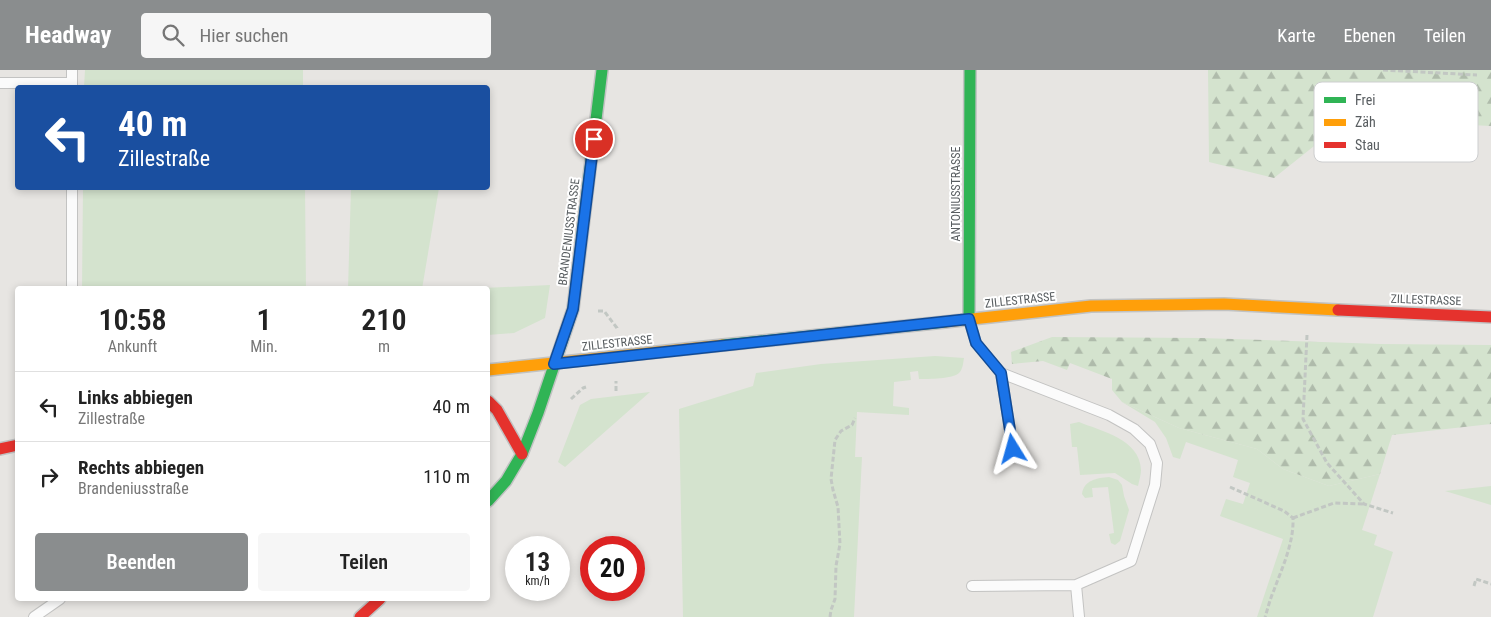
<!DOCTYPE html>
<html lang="de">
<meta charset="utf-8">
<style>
:root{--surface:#fff;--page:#f6f6f6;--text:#222;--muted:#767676;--line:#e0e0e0;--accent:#8a8d8e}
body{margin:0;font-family:"Roboto Condensed",sans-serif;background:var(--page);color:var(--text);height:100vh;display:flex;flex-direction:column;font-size:19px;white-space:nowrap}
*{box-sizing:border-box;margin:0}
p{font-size:16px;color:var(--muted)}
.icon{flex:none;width:28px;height:28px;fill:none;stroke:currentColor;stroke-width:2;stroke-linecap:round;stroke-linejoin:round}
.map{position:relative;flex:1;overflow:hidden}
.panel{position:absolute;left:15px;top:216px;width:475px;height:315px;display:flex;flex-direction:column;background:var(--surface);border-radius:5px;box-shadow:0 2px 8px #0003}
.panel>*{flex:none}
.top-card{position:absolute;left:15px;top:15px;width:475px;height:105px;border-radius:5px;box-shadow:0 2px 8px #0003;background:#1a4fa0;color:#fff;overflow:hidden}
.speed{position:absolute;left:505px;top:466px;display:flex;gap:10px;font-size:25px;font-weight:700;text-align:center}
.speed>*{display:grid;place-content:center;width:65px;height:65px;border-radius:50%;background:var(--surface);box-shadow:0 2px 8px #0003;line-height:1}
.speed small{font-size:12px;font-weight:400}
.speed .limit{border:8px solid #d22;background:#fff;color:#111}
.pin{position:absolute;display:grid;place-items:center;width:42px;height:42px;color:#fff;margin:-21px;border:2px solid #fff;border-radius:50%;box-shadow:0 1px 5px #0007}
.me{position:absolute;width:55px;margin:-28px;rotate:352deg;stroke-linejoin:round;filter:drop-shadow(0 0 4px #0008)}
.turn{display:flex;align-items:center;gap:18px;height:105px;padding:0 20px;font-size:22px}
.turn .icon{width:65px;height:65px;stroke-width:2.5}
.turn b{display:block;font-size:35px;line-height:42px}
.eta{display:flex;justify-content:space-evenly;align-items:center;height:85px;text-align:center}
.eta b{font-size:30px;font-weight:600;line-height:35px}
.action{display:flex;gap:10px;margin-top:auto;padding:10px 20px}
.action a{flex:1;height:58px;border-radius:5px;background:var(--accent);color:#fff;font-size:20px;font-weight:600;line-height:58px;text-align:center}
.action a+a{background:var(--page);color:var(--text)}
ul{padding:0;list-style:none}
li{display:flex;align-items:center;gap:15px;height:70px;padding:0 20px;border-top:1px solid var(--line)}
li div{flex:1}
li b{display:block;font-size:19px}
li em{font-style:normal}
header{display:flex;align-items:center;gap:30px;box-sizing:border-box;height:70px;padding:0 25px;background:var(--accent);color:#fff}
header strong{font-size:24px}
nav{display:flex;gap:28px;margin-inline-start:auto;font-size:18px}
.search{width:350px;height:45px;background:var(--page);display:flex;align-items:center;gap:12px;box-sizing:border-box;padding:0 18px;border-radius:5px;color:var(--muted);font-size:19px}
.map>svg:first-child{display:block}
</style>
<header>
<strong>Headway</strong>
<div class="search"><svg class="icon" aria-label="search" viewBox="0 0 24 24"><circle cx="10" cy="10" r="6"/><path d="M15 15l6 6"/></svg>Hier suchen</div>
<nav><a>Karte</a><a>Ebenen</a><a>Teilen</a></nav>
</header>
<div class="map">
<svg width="1491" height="547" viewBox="0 0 1491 547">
<defs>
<pattern id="forest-firs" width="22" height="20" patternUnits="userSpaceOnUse" patternTransform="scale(1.25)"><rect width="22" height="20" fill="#d4e3ce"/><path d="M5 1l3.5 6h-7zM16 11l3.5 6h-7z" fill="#afbbab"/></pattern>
</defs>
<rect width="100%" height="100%" fill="#e7e5e2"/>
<path fill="#d4e3ce" d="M 85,0 L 303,0 L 303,17 L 84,17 Z
M 83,118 L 305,118 L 306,219 L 82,219 Z
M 351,118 L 439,118 L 422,219 L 348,219 Z
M 550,215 L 545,248 L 514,263 L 488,265 L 488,219 L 463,219 Z
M 935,286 L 964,288 C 963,293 963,299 959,303 C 953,309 928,309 919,309 L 918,301 L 910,302 L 911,310 L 894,312 L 893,336 L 909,338 L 909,345 L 857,342 L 855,387 L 862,387 L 854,547 L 683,547 L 679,339 L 753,316 L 756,303 L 821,294 Z
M 650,322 L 565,397 L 558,392 L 580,335 L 591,329 Z
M 1122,332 L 1179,358 L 1257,379 L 1283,399 L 1329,416 L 1380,404 L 1362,460 L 1377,465 L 1374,475 L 1393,482 L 1373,547 L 1257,547 L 1283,469 L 1220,446 L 1226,429 L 1243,434 L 1250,413 L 1233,407 L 1238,390 L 1186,372 L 1180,389 L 1173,387 L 1166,368 L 1155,352 Z
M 1079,352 C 1101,361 1140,369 1141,400 C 1141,405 1139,411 1138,416 L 1132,414 L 1115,403 L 1080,405 L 1077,377 L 1072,377 L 1070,354 Z
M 1109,407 L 1118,410 L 1122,415 L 1124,426 L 1129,440 L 1120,471 L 1115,475 L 1111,473 L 1109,464 L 1114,463 L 1108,417 L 1092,418 L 1093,427 L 1085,428 L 1082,424 C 1084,410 1097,408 1109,407 Z
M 1491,416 L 1491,435 L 1445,421 Z"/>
<path fill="url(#forest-firs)" d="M 1208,0 L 1491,0 L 1491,56 L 1348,49 L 1274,108 L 1209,92 Z
M 1052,267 L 1201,268 L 1381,274 L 1491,275 L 1491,354 L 1392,365 L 1380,404 L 1329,416 L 1283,399 L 1257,379 L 1179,358 L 1122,332 L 1112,320 L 1112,309 L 1070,293 L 1067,300 L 1043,291 L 1012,294 L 1011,282 Z"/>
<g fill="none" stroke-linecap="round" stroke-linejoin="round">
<defs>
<path id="lane" d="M 0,13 L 72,13
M 72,18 L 72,0
M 72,219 L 72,118
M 969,250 L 976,273 L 1001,303 L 1109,345 L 1134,359 L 1150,374 L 1157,393 L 1155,415 L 1131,491 L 1076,515 L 1079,547
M 1001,303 L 1013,379
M 972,516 L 1076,515
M 34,547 L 60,529"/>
<path id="fast" d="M 969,249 L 970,0
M 723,275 L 945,252
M 488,431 L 506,411 L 522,384 L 538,343 L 573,239 L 602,0"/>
<path id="slow" d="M 945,252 L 1091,236 L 1224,234 L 1338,240
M 488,300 L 723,275"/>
<path id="jam" d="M 1338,240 L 1491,247
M 488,331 L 497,340 L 522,384
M 0,379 L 18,375
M 360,547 L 380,529"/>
</defs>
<use href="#lane" stroke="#c3c3c2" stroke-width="12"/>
<use href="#fast" stroke="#c1c2c2" stroke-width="14"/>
<use href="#slow" stroke="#c1c2c2" stroke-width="14"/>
<use href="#jam" stroke="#c1c2c2" stroke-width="14"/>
<path stroke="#c2c7c3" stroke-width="3" stroke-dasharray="5 2.5" stroke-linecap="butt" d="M 1383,0 L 1477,5
M 598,241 L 604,241 L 617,258 L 617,260
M 1307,265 L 1303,349 L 1327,393 L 1364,434 L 1393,443
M 616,321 L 616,311
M 571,329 L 583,318 L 586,317
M 1230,417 L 1284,441 L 1293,448 C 1294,473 1282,498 1274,520 C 1270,529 1268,538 1265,547
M 1293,448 L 1334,433 L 1364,434
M 1474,516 L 1476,509 L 1491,514
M 830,547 L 831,540 L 835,529 L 836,496 L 840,474 L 838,437 L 833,420 L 831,409 L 835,370 L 841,361 L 852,355 L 855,348"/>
<use href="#lane" stroke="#fbfbfb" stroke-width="10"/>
<use href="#fast" stroke="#30b455" stroke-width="11"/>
<use href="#slow" stroke="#ff9f0a" stroke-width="11"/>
<use href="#jam" stroke="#e5322d" stroke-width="11"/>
</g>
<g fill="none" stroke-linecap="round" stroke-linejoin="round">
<defs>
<path id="route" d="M 594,69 L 573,239 L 554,294 L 969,249 L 976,273 L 1001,303 L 1013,379"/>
</defs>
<use href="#route" stroke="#114b97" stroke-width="12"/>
<use href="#route" stroke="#1a73e8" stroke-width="9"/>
</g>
<g text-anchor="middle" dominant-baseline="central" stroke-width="4" stroke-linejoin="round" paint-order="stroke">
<g font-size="12" fill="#585d60" stroke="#fff">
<text transform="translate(956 124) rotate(-90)">ANTONIUSSTRASSE</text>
<text transform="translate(569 162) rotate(-83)">BRANDENIUSSTRASSE</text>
<text transform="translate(1020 230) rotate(-6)">ZILLESTRASSE</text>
<text transform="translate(1426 230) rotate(2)">ZILLESTRASSE</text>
<text transform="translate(617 273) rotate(-6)">ZILLESTRASSE</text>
</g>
</g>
<rect x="1314" y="12" width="164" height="80" rx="8" fill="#fff" stroke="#cdcecf" stroke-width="1"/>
<rect x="1324" y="27" width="22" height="6" fill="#30b455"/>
<rect x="1324" y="49" width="22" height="7" fill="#ff9f0a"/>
<rect x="1324" y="72" width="22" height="6" fill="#e5322d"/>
<g font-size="14" fill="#585d60">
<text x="1355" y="35">Frei</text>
<text x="1355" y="57">Zäh</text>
<text x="1355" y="80">Stau</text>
</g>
</svg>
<div class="speed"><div>13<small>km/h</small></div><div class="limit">20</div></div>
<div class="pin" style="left:594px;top:69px;background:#d93025"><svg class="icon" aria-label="arrive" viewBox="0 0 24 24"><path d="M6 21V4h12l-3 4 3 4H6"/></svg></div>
<svg class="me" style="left:1013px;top:379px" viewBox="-20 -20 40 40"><path d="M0-17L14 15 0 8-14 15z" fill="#1a73e8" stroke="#fff" stroke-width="4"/></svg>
<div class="top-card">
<div class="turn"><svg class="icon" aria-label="left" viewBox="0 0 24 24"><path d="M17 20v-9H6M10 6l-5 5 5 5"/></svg><div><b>40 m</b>Zillestraße</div></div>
</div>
<section class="panel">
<div class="eta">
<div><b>10:58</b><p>Ankunft</p></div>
<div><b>1</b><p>Min.</p></div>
<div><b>210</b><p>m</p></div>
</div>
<ul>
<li><svg class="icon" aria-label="left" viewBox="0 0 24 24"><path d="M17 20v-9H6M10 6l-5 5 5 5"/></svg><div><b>Links abbiegen</b><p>Zillestraße</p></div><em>40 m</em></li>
<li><svg class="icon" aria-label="right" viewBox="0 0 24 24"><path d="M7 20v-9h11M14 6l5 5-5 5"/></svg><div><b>Rechts abbiegen</b><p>Brandeniusstraße</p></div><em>110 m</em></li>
</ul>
<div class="action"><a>Beenden</a><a>Teilen</a></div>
</section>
</div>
